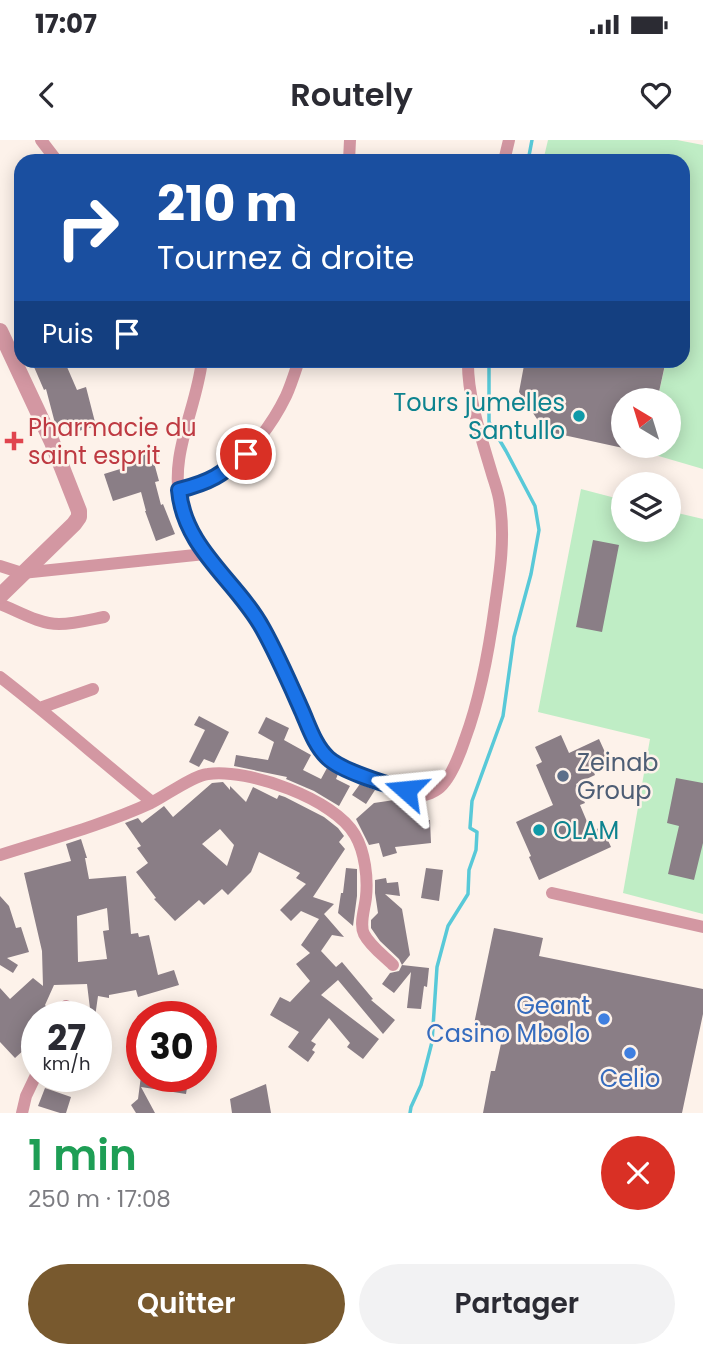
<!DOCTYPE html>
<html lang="fr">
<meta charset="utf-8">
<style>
:root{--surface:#fff;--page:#f2f2f3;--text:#2b2b33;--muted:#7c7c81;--accent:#78592e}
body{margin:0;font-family:Poppins,sans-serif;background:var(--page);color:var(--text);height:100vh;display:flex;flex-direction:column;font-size:26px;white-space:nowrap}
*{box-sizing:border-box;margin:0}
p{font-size:23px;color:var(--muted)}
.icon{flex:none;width:38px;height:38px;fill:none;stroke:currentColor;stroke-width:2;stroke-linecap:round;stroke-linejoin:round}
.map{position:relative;height:973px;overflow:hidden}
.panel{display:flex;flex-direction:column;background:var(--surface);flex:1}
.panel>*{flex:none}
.hud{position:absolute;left:14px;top:14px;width:676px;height:214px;border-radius:21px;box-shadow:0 4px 18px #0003;background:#1a4fa0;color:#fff;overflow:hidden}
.needle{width:46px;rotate:322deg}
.tools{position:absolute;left:611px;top:248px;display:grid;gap:14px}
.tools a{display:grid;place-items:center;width:70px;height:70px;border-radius:50%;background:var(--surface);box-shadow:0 4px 18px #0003;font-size:35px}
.speed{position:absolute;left:21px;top:861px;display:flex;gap:14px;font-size:35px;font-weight:700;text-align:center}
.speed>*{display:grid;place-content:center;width:91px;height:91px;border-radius:50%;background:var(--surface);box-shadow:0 4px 18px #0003;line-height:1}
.speed small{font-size:18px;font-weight:400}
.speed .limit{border:10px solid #d22;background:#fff;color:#111}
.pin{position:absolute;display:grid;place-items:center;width:60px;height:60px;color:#fff;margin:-30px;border:4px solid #fff;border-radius:50%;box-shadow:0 2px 7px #0007}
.me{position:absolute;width:77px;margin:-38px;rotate:288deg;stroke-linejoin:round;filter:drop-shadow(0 0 5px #0008)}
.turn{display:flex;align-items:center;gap:24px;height:147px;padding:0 28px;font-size:32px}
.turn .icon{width:91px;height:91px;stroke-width:2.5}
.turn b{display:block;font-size:49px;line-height:60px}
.then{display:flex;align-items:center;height:66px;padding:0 28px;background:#0003;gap:14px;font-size:26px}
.round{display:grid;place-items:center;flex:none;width:74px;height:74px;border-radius:37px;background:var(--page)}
.summary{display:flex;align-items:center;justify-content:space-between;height:119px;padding:0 28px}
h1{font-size:42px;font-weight:600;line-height:52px;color:#1e9e55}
.cta{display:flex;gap:14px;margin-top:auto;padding:14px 28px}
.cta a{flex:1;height:80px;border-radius:42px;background:var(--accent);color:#fff;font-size:28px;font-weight:600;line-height:80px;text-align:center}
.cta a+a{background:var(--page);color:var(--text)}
.status{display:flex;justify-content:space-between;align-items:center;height:49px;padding:0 35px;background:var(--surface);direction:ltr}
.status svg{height:19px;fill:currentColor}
header{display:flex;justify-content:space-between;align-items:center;height:91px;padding:0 28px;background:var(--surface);font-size:32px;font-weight:600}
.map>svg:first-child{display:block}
</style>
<div class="status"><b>17:07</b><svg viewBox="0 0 49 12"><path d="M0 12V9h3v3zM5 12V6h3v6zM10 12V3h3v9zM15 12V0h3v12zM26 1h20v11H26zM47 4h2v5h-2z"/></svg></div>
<header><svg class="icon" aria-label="back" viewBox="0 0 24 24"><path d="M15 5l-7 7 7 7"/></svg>Routely<svg class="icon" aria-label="heart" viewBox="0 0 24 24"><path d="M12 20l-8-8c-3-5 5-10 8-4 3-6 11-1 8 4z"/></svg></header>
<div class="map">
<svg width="703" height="973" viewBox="0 0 703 973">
<rect width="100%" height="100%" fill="#fdf2ea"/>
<path fill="#bfedc5" d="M 548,0 L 677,0 L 703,5 L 703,329 L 645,312 L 646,306 L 668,306 L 668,261 L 657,261 L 666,221 L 682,220 L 682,147 L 688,124 L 683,123 L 682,21 L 543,21 Z
M 581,349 L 623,360 L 623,390 L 668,390 L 669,371 L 703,379 L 703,774 L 623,753 L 650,599 L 538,572 Z"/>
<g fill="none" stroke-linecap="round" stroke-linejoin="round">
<path stroke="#58c9d8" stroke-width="3.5" d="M 528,21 L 532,0
M 410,973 L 411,967 L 421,945 L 432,902 L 437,827 L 448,786 L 468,754 L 469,730 L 476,710 L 477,692 L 470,688 L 472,661 L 503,576 L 514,497 L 531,434 L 539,390 L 535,366 L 506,311 L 489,282 L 489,220"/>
</g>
<path fill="#8a7e86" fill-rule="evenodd" d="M 31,220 L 64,220 L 77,250 L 86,247 L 96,286 L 68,294 L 66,284 L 56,287 L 46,249 L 44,250 Z
M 525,220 L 666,220 L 657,261 L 623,261 L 623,308 L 545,291 L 519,252 Z
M 156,306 L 159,317 L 153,319 L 159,341 L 155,342 L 161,365 L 163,364 L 175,394 L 156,401 L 145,371 L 146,371 L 141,352 L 113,361 L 104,334 L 133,325 L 130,314 Z
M 593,400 L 619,405 L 602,492 L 576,487 Z
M 199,576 L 229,592 L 214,623 L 204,619 L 199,627 L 189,622 L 205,590 L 194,585 Z
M 266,577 L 289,588 L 284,600 L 311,615 L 303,630 L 321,639 L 327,628 L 338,634 L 336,639 L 350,646 L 339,666 L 314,651 L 286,639 L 287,637 L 234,626 L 236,615 L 268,620 L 274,602 L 258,593 Z
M 561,595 L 569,613 L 599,599 L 609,621 L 592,628 L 595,635 L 576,644 L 585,663 L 580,665 L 591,691 L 602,687 L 611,707 L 539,740 L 529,717 L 531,716 L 516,682 L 553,665 L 536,625 L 542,622 L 535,607 Z
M 676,638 L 703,643 L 703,703 L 694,740 L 668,734 L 679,686 L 667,683 Z
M 223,642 L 230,650 L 230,646 L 246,662 L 253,647 L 277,659 L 279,655 L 285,657 L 324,677 L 338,688 L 344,696 L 339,702 L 345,709 L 313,757 L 334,764 L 324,774 L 344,797 L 332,795 L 321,811 L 336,827 L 342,822 L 373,859 L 371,860 L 395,880 L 383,894 L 338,840 L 321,855 L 379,899 L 363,919 L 347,907 L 350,903 L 329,878 L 311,901 L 316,904 L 312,910 L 315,912 L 308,922 L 288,907 L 299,892 L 270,875 L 280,857 L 290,862 L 310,841 L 296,824 L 310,813 L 301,805 L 319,779 L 301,771 L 291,781 L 280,770 L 306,744 L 296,738 L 300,733 L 259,712 L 251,732 L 228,755 L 222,749 L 204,765 L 199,760 L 175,781 L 154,759 L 156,758 L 136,732 L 148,723 L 137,708 L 141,706 L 125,683 L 138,678 L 142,683 L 164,666 L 173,677 L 212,643 ZM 220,689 L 234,705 L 227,726 L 202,704 Z
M 360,644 L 375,650 L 366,664 L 352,655 Z
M 401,659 L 422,666 L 428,680 L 430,680 L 431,703 L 395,707 L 397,713 L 383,717 L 379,703 L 369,705 L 356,679 L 374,663 Z
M 81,699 L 87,718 L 85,718 L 89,739 L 126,736 L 131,794 L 138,793 L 139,797 L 149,795 L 158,835 L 174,830 L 179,845 L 138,857 L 136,850 L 109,855 L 109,858 L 98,856 L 95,877 L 91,877 L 87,844 L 54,845 L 45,865 L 48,869 L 40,877 L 37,877 L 37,914 L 26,908 L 15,918 L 0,902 L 0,848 L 10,859 L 33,838 L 43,846 L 42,811 L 24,733 L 71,721 L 66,704 ZM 107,768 L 109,790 L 103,791 L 107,819 L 78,822 L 77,776 Z
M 346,728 L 357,729 L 357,756 L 353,786 L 338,773 L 341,753 L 343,753 Z
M 426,728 L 443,730 L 439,761 L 421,758 Z
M 386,738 L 387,743 L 398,742 L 400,756 L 385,754 L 402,769 L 410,815 L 402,825 L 399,819 L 380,801 L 371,788 L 371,780 L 378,773 L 375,753 L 375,740 Z
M 0,756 L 9,766 L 16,788 L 21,787 L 29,812 L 7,818 L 18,825 L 13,833 L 0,825 Z
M 494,788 L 543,798 L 539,816 L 703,849 L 703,874 L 682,973 L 483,973 L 491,931 L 495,931 L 504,890 L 474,884 Z
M 402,825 L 429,828 L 427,847 L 424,846 L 421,869 L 407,868 L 411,832 L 394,853 L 382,844 L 390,833 L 399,831 Z
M 141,936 L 153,936 L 188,942 L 186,954 L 141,947 L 155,973 L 136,973 L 131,965 L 138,959 Z
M 266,944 L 271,973 L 232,973 L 230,959 Z
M 45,948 L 71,957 L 66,973 L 60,973 L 38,966 Z"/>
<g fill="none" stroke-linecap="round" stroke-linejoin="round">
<path stroke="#d397a2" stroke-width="12" d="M 41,0 L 57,21
M 349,21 L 350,0
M 504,21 L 509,0
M 202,220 C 197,268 168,316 181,365 C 193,412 232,440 257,479 C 276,508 289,542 304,574 C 308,585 313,597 319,607 C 322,611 326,617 329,619 C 343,630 407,654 423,655 C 427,655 434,652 438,649 C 450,640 460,614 465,599 C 481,556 489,510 495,465 C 500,432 505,398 500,365 C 499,354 495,344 492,334 C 482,300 467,256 468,220
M 179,350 C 195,346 211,342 224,332 C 249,316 273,283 286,256 C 291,245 295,232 299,220
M 0,426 L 22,433 L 205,414
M 0,464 C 18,471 39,484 59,484 C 74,484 89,480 104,477
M 0,537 C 52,577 101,621 152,662
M 40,568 L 93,549
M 0,715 C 50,699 103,685 151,663 C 167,655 192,636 208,634 C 247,628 335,659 355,695 C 365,712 368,738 366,757 C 365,768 359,784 364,794 C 370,806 384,816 393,825
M 552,753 L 703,787
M 65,877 L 66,866
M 22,973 L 26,956 L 37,933"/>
<path stroke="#d397a2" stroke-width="16" d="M 0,191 L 52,302 L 79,371 L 79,377 L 74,384 L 0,456"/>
</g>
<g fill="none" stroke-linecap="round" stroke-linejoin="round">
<defs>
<path id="route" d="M 246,314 C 221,335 211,342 179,350 C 184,409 237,441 263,489 C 278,516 290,544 302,571 C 309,587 315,606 328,618 C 343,632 386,644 406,650"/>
</defs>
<use href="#route" stroke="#114b97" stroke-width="18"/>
<use href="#route" stroke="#1a73e8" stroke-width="12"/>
</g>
<g fill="#0f9aa8" stroke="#fdf2ea" stroke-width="2.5">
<circle cx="579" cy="276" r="7"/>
<circle cx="539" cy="690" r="7"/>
</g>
<path fill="#e0444e" stroke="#fdf2ea" stroke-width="2.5" d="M10.5 290.5h7v7h7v7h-7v7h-7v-7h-7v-7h7z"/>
<circle fill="#5c6f8a" stroke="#fdf2ea" stroke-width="2.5" cx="563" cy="636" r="7"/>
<g fill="#3f7fe0" stroke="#fdf2ea" stroke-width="2.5">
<circle cx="604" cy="879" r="7"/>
<circle cx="630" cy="913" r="7"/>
</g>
<g text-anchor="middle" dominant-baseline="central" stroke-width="5" stroke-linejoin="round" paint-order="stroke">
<g font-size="24" fill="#0d838f" stroke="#fdf2ea" text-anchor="end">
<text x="565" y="262">Tours jumelles<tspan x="565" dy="28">Santullo</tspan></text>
<text x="553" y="690" text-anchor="start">OLAM</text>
</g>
<g font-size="24" fill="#be3a42" stroke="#fdf2ea" text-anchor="start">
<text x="28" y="287">Pharmacie du<tspan x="28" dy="28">saint esprit</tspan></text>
</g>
<g font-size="24" fill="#4e5e75" stroke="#fdf2ea" text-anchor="start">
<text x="577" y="622">Zeinab<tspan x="577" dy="28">Group</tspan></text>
</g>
<g font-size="24" fill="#366cbe" stroke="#fdf2ea" text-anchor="end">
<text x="590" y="865">Geant<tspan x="590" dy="28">Casino Mbolo</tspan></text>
<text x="630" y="938" text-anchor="middle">Celio</text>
</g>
</g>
</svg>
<div class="tools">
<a><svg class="needle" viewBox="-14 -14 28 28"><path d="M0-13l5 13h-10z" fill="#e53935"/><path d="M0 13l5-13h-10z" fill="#7c7c81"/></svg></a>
<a><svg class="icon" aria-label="layers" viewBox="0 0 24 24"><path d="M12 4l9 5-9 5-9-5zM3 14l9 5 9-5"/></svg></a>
</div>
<div class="speed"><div>27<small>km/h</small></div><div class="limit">30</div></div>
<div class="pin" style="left:246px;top:314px;background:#d93025"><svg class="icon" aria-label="arrive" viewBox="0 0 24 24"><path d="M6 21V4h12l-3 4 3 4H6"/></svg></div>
<svg class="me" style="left:406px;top:650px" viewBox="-20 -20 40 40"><path d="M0-17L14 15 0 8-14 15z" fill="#1a73e8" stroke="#fff" stroke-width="4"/></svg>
<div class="hud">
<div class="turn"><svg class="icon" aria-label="right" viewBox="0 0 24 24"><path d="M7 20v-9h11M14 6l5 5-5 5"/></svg><div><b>210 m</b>Tournez à droite</div></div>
<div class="then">Puis<svg class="icon" aria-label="arrive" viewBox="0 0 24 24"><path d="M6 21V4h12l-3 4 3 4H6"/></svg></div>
</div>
</div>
<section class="panel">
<div class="summary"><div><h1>1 min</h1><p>250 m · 17:08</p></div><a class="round" style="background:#d93025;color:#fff"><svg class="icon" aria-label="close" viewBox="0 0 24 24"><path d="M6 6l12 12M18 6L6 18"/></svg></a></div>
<div class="cta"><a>Quitter</a><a>Partager</a></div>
</section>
